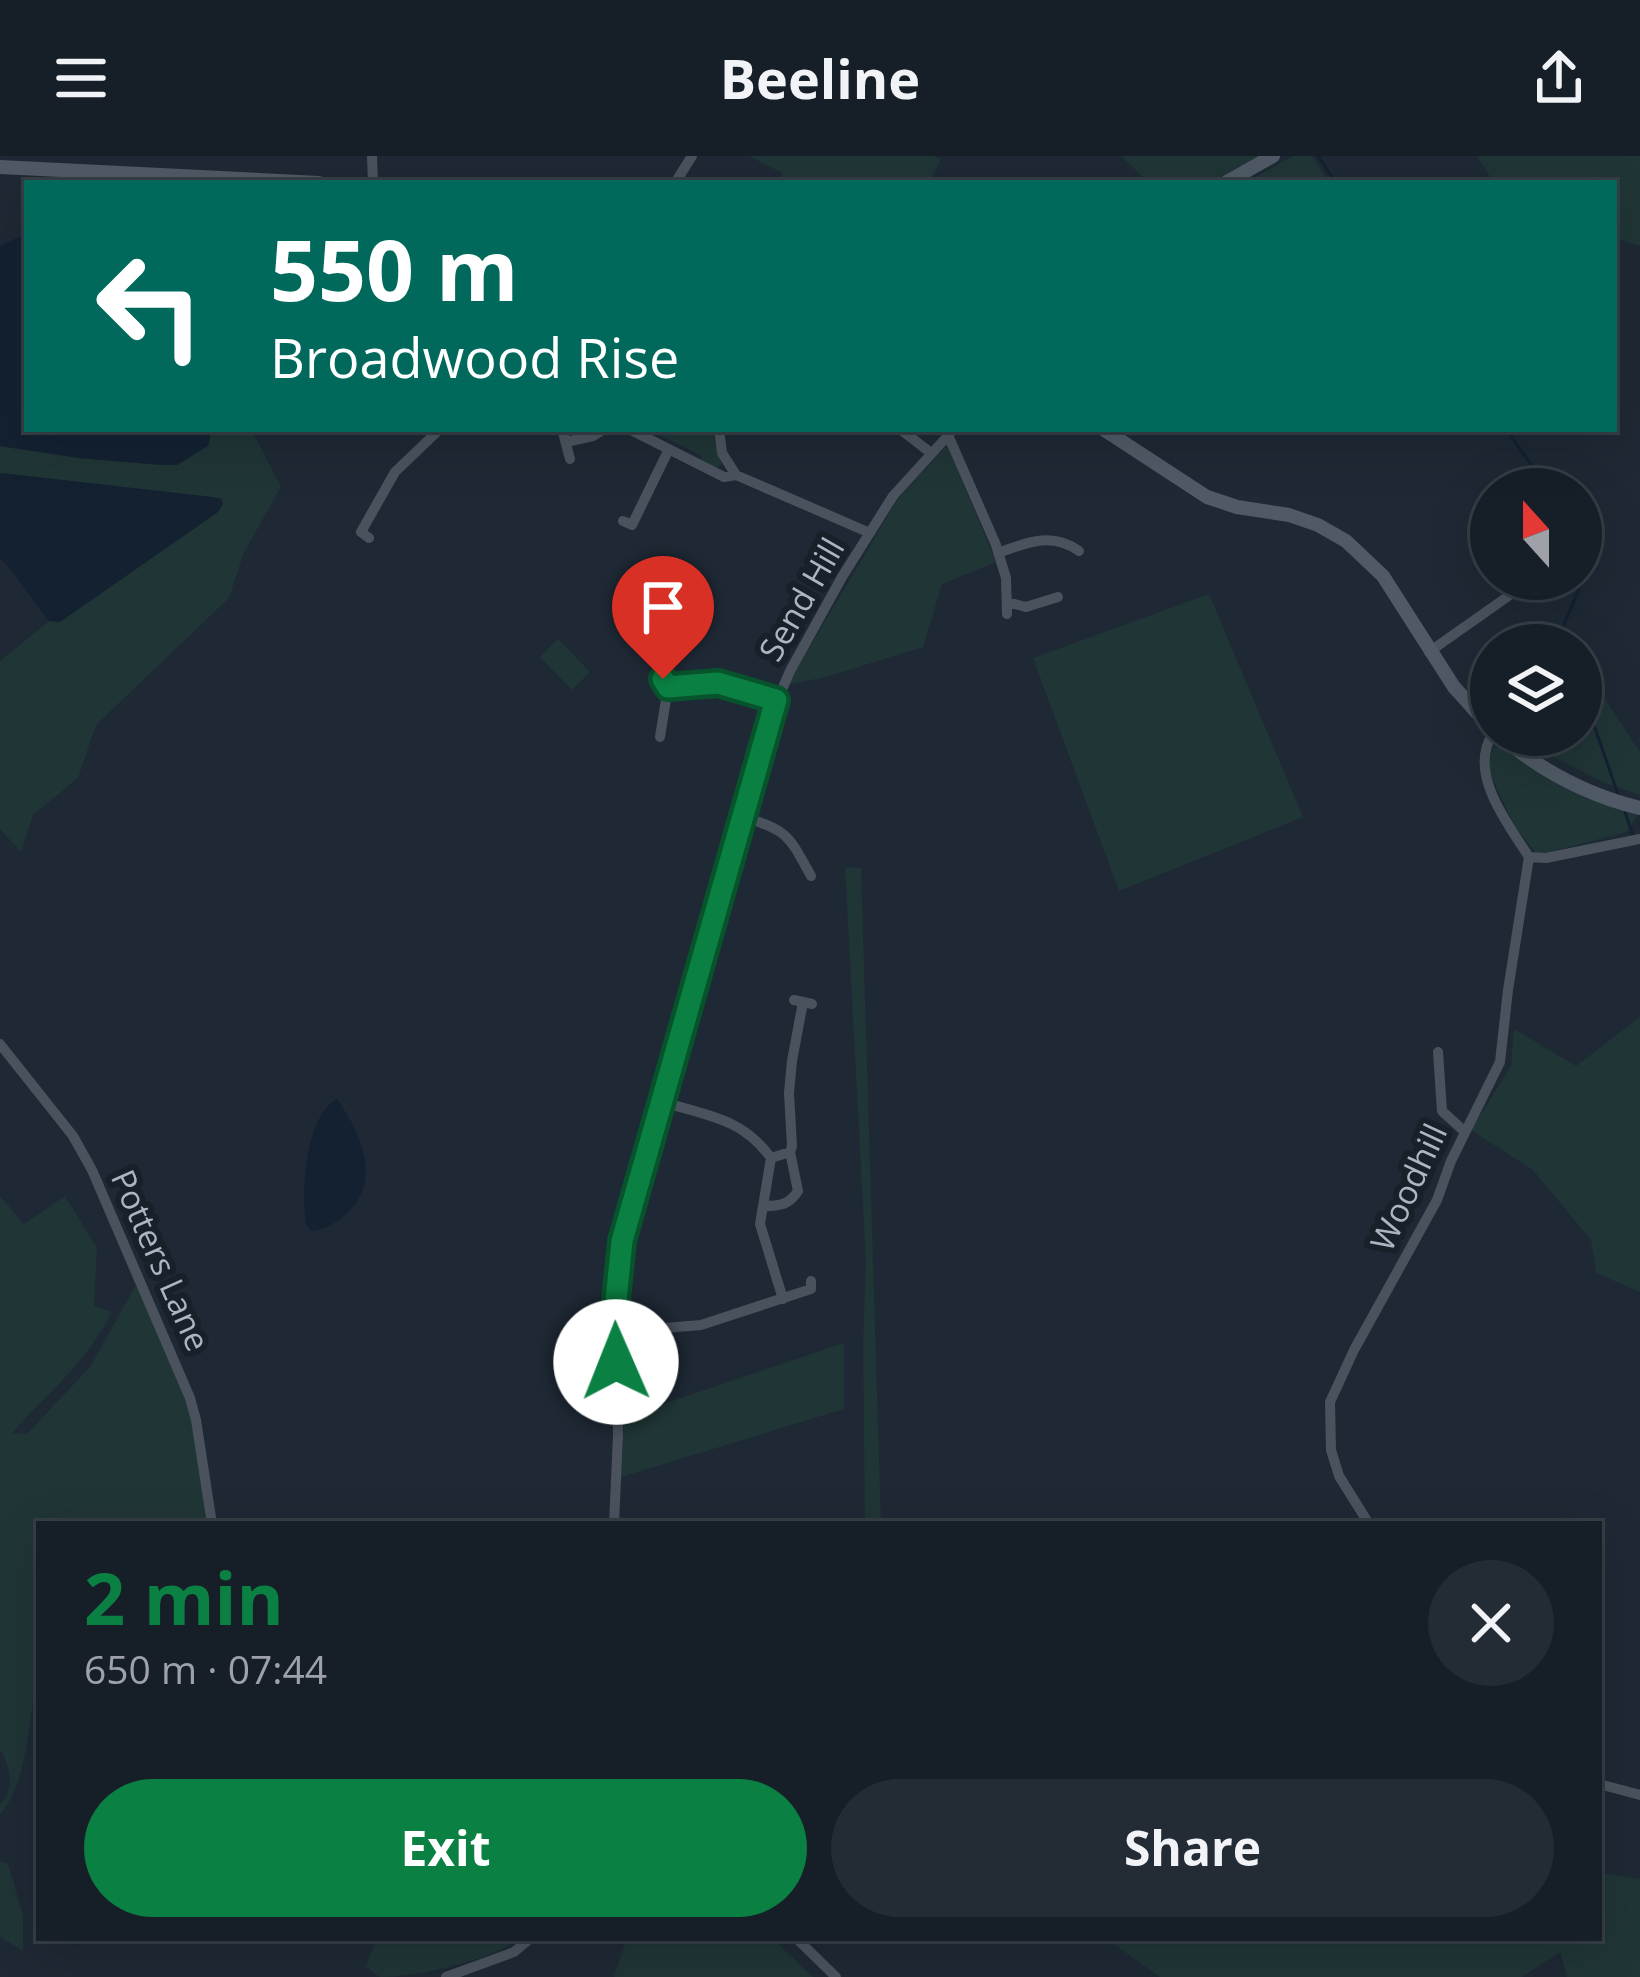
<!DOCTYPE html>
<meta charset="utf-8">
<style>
:root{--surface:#161f28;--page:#232c34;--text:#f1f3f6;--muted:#9ea2a8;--line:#353d45;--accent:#0b8043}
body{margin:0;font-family:"Open Sans",sans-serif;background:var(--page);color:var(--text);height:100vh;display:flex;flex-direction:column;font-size:45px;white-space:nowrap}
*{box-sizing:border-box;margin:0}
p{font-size:39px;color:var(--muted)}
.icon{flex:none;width:66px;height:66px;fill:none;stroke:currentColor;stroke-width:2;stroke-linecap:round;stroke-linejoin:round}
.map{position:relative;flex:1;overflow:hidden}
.details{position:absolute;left:36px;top:1365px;width:1566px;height:420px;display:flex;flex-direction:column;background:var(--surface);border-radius:0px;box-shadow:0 12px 48px #0002,0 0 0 3px var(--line)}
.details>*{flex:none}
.banner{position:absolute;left:24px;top:24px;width:1593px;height:252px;border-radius:0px;box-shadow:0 12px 48px #0002,0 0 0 3px var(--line);background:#00695c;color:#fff;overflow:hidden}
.needle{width:78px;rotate:339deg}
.fabs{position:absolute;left:1470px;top:312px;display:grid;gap:24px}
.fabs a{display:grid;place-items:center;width:132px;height:132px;border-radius:50%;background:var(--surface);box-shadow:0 12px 48px #0002,0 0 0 3px var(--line);font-size:60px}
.pin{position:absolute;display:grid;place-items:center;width:102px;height:102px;color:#fff;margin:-123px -51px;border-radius:50% 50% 50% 0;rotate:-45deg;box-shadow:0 0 12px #0007}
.pin .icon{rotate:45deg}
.me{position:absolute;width:132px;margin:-66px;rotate:359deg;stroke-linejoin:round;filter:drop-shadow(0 0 9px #0008)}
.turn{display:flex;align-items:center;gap:42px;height:252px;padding:0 48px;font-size:54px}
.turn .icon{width:156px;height:156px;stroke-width:2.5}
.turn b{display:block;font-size:84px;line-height:102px}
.round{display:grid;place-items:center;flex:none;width:126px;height:126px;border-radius:63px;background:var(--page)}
.head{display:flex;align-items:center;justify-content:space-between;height:204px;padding:0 48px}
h1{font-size:72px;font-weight:700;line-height:90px;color:var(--accent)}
.cta{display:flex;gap:24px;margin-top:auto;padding:24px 48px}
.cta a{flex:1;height:138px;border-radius:72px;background:var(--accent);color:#fff;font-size:48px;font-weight:700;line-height:138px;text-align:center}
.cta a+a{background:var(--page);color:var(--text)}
header{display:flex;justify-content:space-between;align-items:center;height:156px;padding:0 48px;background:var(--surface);font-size:54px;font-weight:700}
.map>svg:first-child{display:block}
</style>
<header><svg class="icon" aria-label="menu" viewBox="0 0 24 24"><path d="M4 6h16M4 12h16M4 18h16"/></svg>Beeline<svg class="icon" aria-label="share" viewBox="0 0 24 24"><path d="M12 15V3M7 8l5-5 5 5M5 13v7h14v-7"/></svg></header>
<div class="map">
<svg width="1640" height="1821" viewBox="0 0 1640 1821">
<rect width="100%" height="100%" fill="#1e2935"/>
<path fill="#203536" d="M 749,0 L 934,0 L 941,3 L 929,27 L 779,27 L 782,17 Z
M 1121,0 L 1260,0 L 1209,27 L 1149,27 Z
M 1293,0 L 1312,0 L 1330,27 L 1249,25 Z
M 1477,0 L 1640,0 L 1640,90 L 1614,82 L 1614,27 L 1494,27 Z
M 209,273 L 251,273 L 281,331 L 244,396 L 229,442 L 96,569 L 78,622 L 33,659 L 21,696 L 0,673 L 0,505 L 49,465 L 60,466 L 221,343 L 0,317 L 0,290 L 79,302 L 162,309 L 211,277 Z
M 646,273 L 715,273 L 714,285 L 722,308 L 716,312 L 704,306 L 699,298 Z
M 947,289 L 996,406 L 942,428 L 923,491 L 826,521 L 787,529 L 898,343 Z
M 1209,438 L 1303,661 L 1119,735 L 1033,502 Z
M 558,483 L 590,516 L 572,534 L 540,501 Z
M 1581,507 L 1640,596 L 1640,639 L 1605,627 L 1542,595 L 1551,579 L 1581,579 Z
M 1503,591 L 1616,652 L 1638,658 L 1627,676 L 1550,696 L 1536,697 L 1515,671 L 1486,609 L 1493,592 Z
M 845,711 L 861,712 L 881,1368 L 865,1368 L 863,1186 L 866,1105 Z
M 1640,861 L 1640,1136 L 1596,1117 L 1591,1084 L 1533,1014 L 1471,974 L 1511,910 L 1514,873 L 1576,910 Z
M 0,1040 L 24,1068 L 65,1040 L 97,1092 L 94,1150 L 112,1156 C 88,1205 47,1238 12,1277 L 27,1278 L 90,1211 L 136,1129 L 171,1201 L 192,1260 L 209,1368 L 39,1368 L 39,1538 L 34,1538 C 28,1578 26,1626 0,1659 L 0,1649 C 15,1632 11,1611 0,1594 Z
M 844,1187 L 844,1253 L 621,1321 L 624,1261 Z
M 0,1705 L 8,1708 L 23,1759 L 23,1795 L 0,1781 Z
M 1599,1717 L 1640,1723 L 1640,1821 L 1567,1821 L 1560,1796 L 1522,1821 L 1160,1821 L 1105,1782 L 1599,1782 Z
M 377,1782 L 520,1782 C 493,1804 416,1821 381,1821 C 377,1820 369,1813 366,1810 Z
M 627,1782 L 772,1782 L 813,1821 L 614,1821 Z"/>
<path fill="#132131" d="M 27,77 L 27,273 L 209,273 L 211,277 L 208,290 L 177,309 L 162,309 L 79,302 L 0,290 L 0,90 Z
M 0,317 L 213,341 L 221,343 L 223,348 L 218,356 L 60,466 L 49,465 C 31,444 20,422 0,402 Z
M 337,943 C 363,980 385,1030 339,1064 C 329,1070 323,1074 312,1075 L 306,1069 C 301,1036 305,960 337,943 Z"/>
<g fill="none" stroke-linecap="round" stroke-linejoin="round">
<path stroke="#132131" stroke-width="3" d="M 1318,0 L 1336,27
M 1506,273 L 1548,333
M 1566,489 L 1561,476 L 1593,399 L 1581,381
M 1581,532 L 1619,641
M 1625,656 L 1633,680"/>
<path stroke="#4a535d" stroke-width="10" d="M 372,0 L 373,27
M 675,27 L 692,0
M 562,273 L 570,303
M 629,273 L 724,321 L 736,319 L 870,377
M 719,273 L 722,297 L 736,319
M 900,273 L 931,297
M 948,279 L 996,389 L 1006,422 L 1007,458
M 566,286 L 593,280 L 604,273
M 623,365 L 632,369 L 669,293
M 369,382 L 361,376 L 395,316 L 440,273
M 998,397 C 1028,386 1052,376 1079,395
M 1007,446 L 1026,451 L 1058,441
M 1429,496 L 1517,434
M 663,522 L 668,531 C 714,525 733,530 776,544
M 1492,579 C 1468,618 1508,668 1529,701
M 660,581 L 668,531
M 743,661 C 788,674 789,680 811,720
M 1529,701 L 1546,702 L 1640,683
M 794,844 L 812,848
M 0,888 L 73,980 L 92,1014 L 190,1242 L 196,1264 L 212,1368
M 1438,896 L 1442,955 L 1465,976
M 663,946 C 708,960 742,962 771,1002
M 764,1050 C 780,1050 789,1049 798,1035 L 790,996
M 783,1143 L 760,1068 L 771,1002 L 790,996 L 792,990 L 789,937 L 792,905 L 803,846
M 616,1170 L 652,1173 L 701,1169 L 811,1133 L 811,1125
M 614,1368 L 618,1279 L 616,1144 L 622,1085 L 774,552 L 790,515 L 842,421 L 893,340 L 954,273
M 1369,1368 L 1339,1320 L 1331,1294 L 1330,1246 L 1354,1194 L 1437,1044 L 1451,1005 L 1500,906 L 1508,834 L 1529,701
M 1599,1628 L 1640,1639
M 796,1782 L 836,1821
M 446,1821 L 514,1796 L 531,1782"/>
<path stroke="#4f5a66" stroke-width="14" d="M 0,11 L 319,27
M 1225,27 L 1273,0
M 1103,273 L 1207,341 L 1237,351 L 1289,359 L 1318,369 L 1346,385 L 1383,420 L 1454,531 L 1491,572
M 1499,579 C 1540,614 1587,639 1640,652"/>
</g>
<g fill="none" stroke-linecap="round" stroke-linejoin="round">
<defs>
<path id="route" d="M 616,1206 L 616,1144 L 622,1085 L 776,544 L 718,527 L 668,531 L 663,523"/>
</defs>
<use href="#route" stroke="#07532c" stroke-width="30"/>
<use href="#route" stroke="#0b8043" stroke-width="21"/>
</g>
<g text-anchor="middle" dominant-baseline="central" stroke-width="12" stroke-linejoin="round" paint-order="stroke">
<g font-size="33" fill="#abb6c3" stroke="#18202a">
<text transform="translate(801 443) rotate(-60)">Send Hill</text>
<text transform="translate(1408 1031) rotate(-65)">Woodhill</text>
<text transform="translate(161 1104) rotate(66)">Potters Lane</text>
</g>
</g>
</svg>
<div class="fabs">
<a><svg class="needle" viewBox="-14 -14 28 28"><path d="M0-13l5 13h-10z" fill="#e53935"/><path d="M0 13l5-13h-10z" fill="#9ea2a8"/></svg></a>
<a><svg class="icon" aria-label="layers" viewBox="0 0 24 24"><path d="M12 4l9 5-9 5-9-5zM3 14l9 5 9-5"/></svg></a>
</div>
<div class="pin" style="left:663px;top:523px;background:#d93025"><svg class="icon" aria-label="arrive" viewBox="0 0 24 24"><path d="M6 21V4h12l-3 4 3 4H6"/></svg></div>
<svg class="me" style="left:616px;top:1206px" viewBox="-20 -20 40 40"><circle r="19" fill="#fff"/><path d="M0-13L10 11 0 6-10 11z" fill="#0b8043"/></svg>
<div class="banner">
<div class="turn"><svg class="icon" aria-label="left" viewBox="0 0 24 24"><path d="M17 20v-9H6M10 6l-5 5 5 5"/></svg><div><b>550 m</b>Broadwood Rise</div></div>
</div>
<section class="details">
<div class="head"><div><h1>2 min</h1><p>650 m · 07:44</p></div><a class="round"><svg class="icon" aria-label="close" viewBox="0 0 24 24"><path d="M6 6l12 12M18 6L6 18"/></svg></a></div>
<div class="cta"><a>Exit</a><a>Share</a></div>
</section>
</div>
